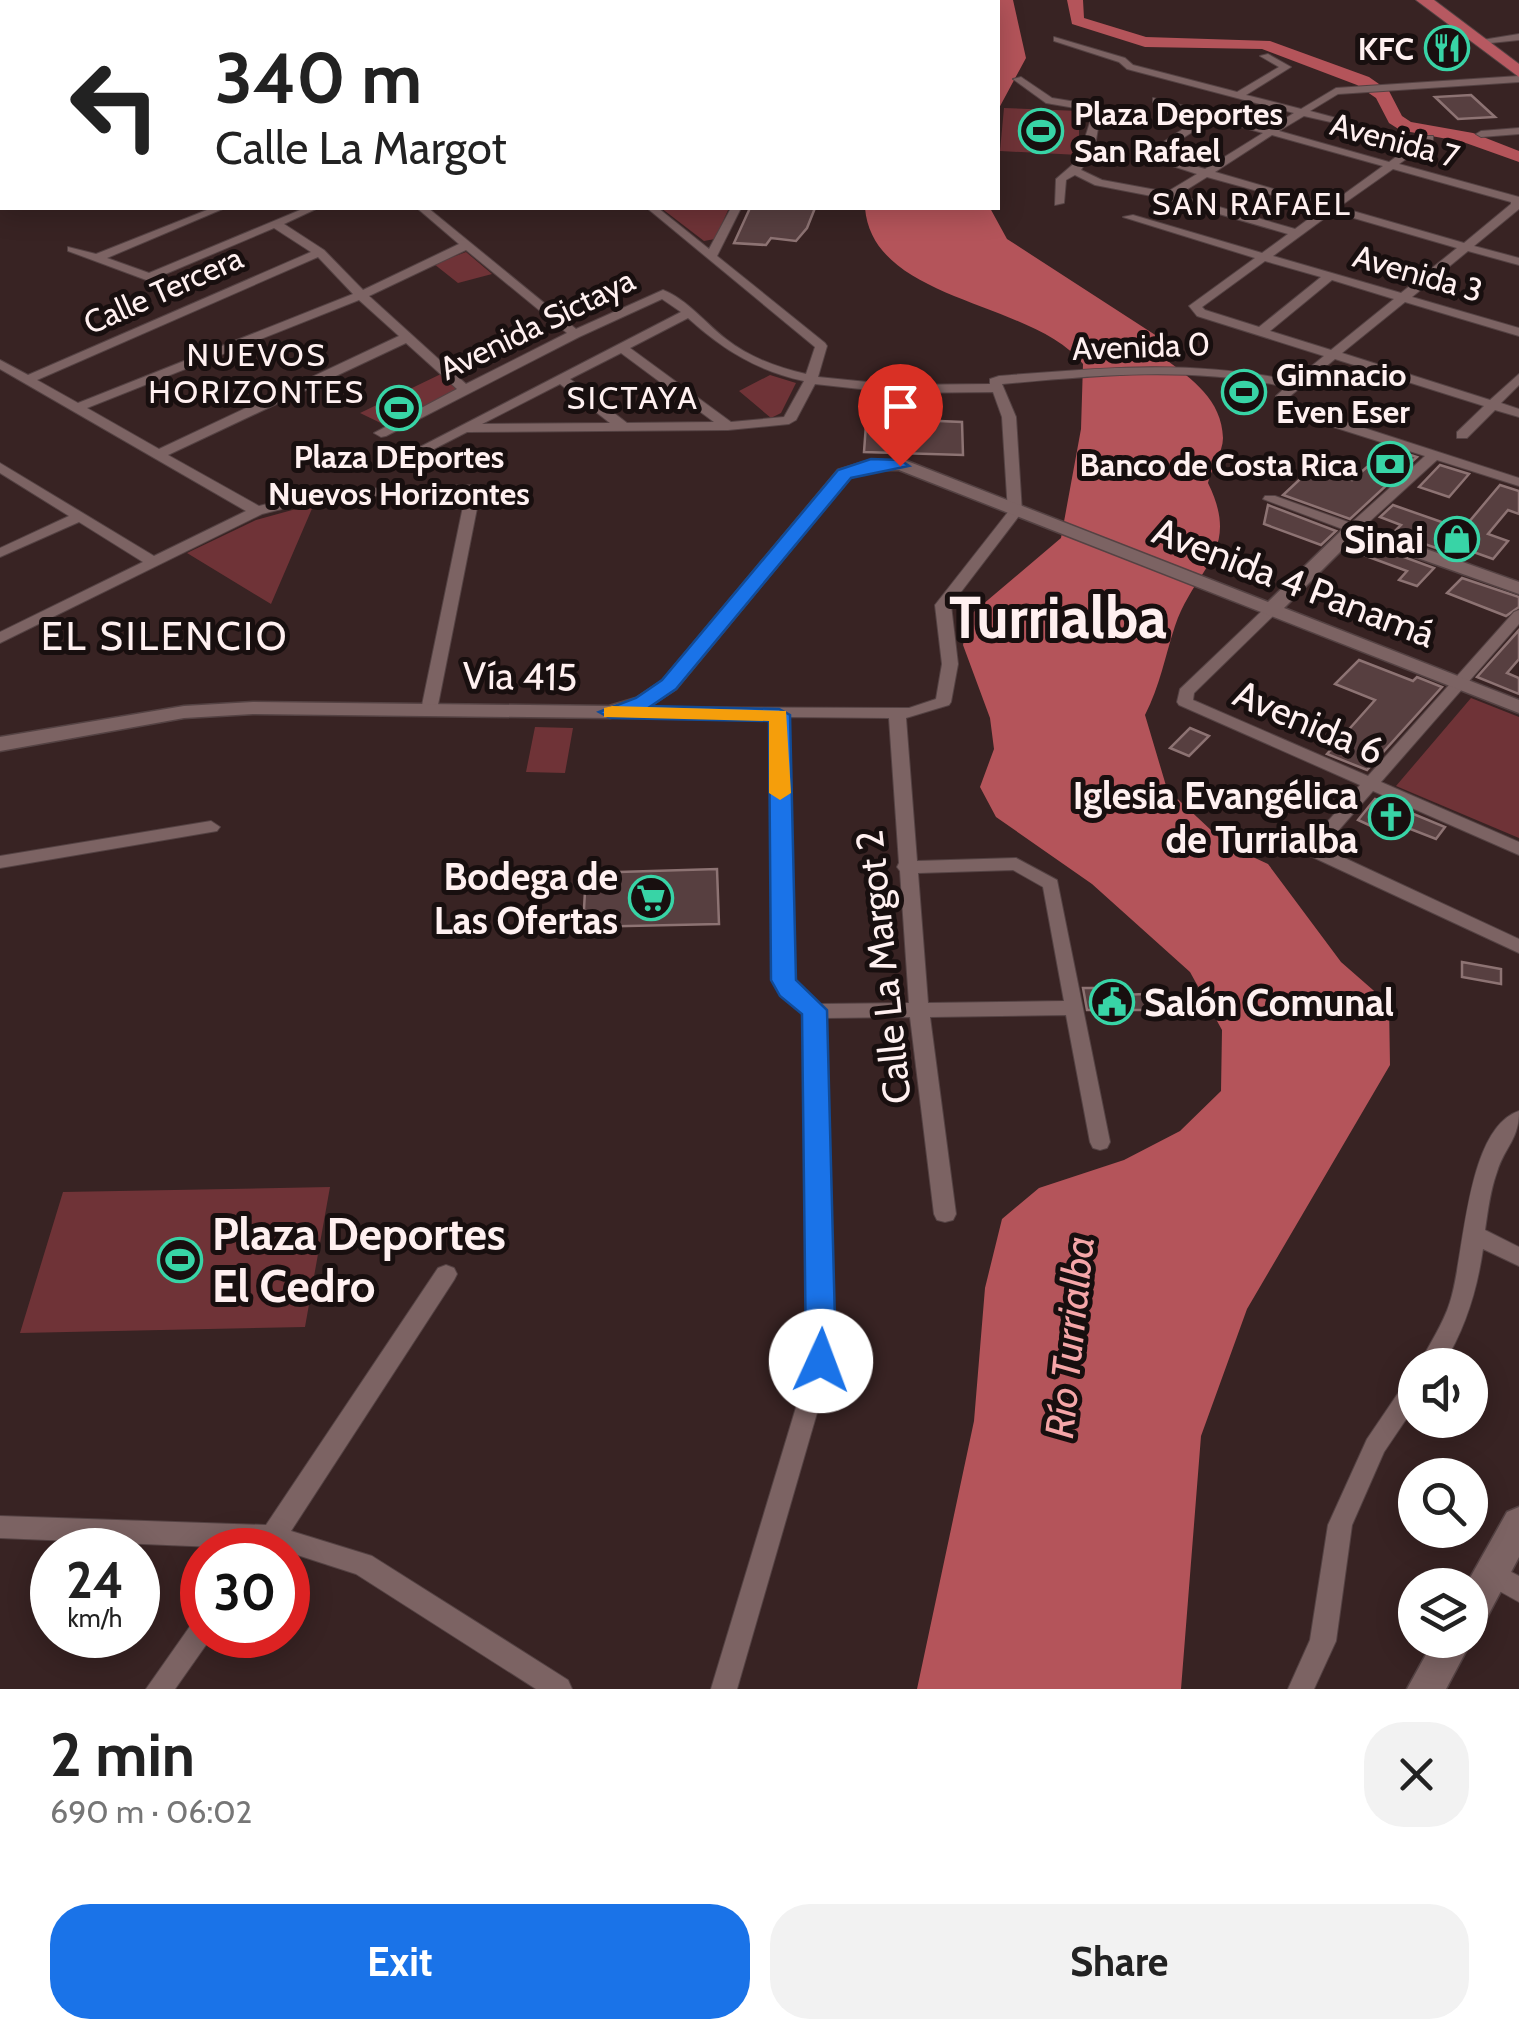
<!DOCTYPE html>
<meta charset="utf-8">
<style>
:root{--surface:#fff;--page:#f2f2f2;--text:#222;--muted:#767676;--accent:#1a73e8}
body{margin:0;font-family:Cabin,sans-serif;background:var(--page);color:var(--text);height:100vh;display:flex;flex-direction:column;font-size:38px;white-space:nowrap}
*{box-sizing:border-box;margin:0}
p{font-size:32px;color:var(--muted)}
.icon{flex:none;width:55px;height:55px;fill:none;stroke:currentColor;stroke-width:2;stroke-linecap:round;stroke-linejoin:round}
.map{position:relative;height:1689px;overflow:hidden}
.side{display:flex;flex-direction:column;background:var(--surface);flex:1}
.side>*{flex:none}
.top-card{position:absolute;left:0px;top:0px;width:1000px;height:210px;box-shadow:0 5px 25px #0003;background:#fff;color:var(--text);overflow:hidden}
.controls{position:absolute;left:1398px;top:1348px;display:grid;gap:20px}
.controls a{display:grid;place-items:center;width:90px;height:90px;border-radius:50%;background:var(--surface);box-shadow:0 5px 25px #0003;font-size:50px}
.speed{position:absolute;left:30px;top:1528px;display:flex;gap:20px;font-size:50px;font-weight:700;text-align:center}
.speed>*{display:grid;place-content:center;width:130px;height:130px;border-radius:50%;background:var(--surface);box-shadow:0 5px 25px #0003;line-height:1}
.speed small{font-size:25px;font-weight:400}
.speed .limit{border:15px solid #d22;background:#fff;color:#111}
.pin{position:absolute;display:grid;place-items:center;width:85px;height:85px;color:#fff;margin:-102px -42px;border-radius:50% 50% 50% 0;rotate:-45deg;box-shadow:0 0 10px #0007}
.pin .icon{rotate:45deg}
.me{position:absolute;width:110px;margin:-55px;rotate:2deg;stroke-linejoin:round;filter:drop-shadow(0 0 8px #0008)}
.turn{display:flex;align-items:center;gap:35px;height:210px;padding:0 50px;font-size:45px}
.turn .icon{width:130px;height:130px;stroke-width:2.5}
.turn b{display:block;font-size:70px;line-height:85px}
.round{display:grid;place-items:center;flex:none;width:105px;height:105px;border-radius:40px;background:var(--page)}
.summary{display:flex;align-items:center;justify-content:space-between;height:170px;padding:0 50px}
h1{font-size:60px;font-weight:700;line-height:75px}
.action{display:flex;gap:20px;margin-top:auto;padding:20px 50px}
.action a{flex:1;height:115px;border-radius:40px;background:var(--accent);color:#fff;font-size:40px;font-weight:700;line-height:115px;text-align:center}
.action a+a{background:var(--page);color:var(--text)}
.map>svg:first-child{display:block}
</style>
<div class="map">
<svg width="1519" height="1689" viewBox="0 0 1519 1689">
<rect width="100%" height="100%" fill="#382323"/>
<path fill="#6f3337" d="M 1004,108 L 1079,111 L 1079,155 L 1000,151 Z
M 661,208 L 729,208 L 715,239 L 704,241 Z
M 466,252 L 492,274 L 458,283 L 434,264 Z
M 441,374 L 460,389 L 389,427 L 360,413 Z
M 770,375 L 796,383 L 781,413 L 771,418 L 739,391 Z
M 314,504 L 271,604 L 187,553 L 256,520 Z
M 1471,698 L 1519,717 L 1519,838 L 1396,786 Z
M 535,727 L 573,728 L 565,773 L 526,772 Z
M 330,1187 L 305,1327 L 20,1333 L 63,1192 Z"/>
<path fill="#b4545a" d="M 928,0 L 1013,0 L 1026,58 L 998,110 L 998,2 Z
M 865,208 L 990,208 L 1007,239 L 1163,340 L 1165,359 C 1192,379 1222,400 1223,438 C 1223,452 1211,469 1208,483 C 1242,552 1195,567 1175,626 C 1165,656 1160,686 1145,715 L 1167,789 L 1227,845 L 1268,864 L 1341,962 L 1389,1004 L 1390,1065 L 1247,1309 L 1201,1436 L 1181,1689 L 917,1689 L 974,1421 L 985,1288 L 1002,1219 L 1039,1188 L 1124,1160 L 1180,1131 L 1221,1091 L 1222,1030 L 1190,972 L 1092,884 L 996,817 L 980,787 L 994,749 L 990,718 L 963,645 L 969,616 L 1061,538 L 1081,429 L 1083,364 C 1033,300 873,303 865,208 Z"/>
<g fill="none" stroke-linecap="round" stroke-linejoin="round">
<path fill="#b4545a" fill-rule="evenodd" d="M 1067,0 L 1083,0 L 1084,18 L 1146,37 L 1270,41 L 1369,77 L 1389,91 L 1402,116 L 1411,122 L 1473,133 L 1519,151 L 1519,162 L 1463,142 L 1400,130 L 1389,123 L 1376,98 L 1357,85 L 1262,49 L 1145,47 L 1072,24 Z"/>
</g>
<path fill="#573f40" stroke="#8d7373" stroke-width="2.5" d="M 1471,95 L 1495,117 L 1458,119 L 1435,97 Z
M 750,208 L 815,208 L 807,228 L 796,241 L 771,238 L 766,245 L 734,243 Z
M 867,411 L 893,412 L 892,419 L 962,422 L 963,455 L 864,452 Z
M 1389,448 L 1417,457 L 1350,519 L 1283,495 L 1313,467 L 1352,480 Z
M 1440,465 L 1469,474 L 1449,497 L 1419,487 Z
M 1500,485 L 1519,491 L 1519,514 L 1508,510 L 1488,534 L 1508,541 L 1493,559 L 1465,549 L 1459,556 L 1393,533 L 1401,525 L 1380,517 L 1393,505 L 1453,526 L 1458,520 L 1468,523 Z
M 1268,505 L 1336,531 L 1321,545 L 1264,524 Z
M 1385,550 L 1434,568 L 1417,586 L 1399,580 L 1407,571 L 1366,556 Z
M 1462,578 L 1519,597 L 1519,607 L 1506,616 L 1447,593 Z
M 1519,630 L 1519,659 L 1507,673 L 1519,678 L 1519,694 L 1477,677 Z
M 1359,660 L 1413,681 L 1417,677 L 1442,687 L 1367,770 L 1327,754 L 1375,700 L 1335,684 Z
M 1190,728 L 1209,736 L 1189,756 L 1170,748 Z
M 1375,799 L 1411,813 L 1445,827 L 1436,839 L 1395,823 L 1384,832 L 1358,820 Z
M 717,869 L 719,924 L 583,927 L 586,873 Z
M 1462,962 L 1501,969 L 1501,984 L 1462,977 Z
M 1083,988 L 1117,988 L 1119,995 L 1145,994 L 1149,1010 L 1087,1010 Z"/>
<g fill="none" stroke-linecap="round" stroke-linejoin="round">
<defs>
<path id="minor" d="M 174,0 L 182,0 L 183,2 L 175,2 Z
M 688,0 L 696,0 L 696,2 L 688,2 Z
M 0,33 L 2,33 L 2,39 L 0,39 Z
M 1519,34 L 1519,40 L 1481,44 L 1476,41 Z
M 1054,37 L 1125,58 L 1133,65 L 1237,92 L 1279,67 L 1260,56 L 1268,54 L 1291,67 L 1246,95 L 1301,109 L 1336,88 L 1519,76 L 1519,82 L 1338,94 L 1310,111 L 1366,126 L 1366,130 L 1304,116 L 1279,131 L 1389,162 L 1425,136 L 1433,136 L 1433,140 L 1399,164 L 1519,197 L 1519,209 L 1474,246 L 1519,258 L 1519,265 L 1468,251 L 1412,297 L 1519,328 L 1519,336 L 1405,302 L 1342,353 L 1490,400 L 1519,374 L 1519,385 L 1501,403 L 1519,409 L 1519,417 L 1495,410 L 1467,438 L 1457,438 L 1457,432 L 1484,406 L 1335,359 L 1289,397 L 1296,406 L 1519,478 L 1519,486 L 1437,460 L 1358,532 L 1353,533 L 1263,499 L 1265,496 L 1275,496 L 1351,523 L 1425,456 L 1286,412 L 1276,396 L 1286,387 C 1192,366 1097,375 1002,384 L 1016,417 L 1022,512 L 951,605 L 958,664 L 951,702 L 949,705 L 906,718 L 917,861 L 1016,858 L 1057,880 L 1110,1142 L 1107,1148 L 1100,1150 L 1093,1148 L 1090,1142 L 1066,1015 L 930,1017 L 956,1214 L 953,1220 L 945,1222 L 937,1220 L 934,1214 L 910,1017 L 824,1018 L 832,1361 L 737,1689 L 711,1689 L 810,1361 L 804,1014 L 781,995 L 775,980 L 771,717 L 610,717 L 602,712 L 610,707 L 909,708 L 936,699 L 942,664 L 935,605 L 1008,512 L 1002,417 L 993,392 L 897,393 L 815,384 L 796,420 L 789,424 L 728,430 L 467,432 L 432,450 L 422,450 L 420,447 L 681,312 L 662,299 L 579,337 L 386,436 L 381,437 L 374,433 L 457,389 L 406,343 L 168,455 L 259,506 L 325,490 L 479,485 L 481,488 L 437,710 L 429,715 L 421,710 L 466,492 L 325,498 L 262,514 L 0,643 L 0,632 L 143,562 L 79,522 L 0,557 L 0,548 L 69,516 L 0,473 L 0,463 L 154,556 L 246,511 L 0,369 L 0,360 L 28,375 L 311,252 L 274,228 L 149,281 L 68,251 L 68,247 L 96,254 L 212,208 L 225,208 L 107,258 L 149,273 L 305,208 L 318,208 L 284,224 L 324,250 L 363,290 L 459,244 L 417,208 L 428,208 L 576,329 L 663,290 C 688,300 705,323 726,339 C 749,357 778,368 806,374 L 815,347 L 647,208 L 658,208 L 709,249 L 731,208 L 741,208 L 717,256 L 825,343 L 827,346 L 818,377 L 897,385 L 990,384 L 990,379 L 999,376 C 1098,368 1195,359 1293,381 L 1324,356 L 1197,316 L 1189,306 L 1255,258 L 1123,217 L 1133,215 L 1262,253 L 1288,234 L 1167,199 L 1095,185 L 1075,175 L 1066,180 L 1064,203 L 1055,205 L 1056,179 L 1078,160 L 1091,119 L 1081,109 L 1046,103 L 1013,79 L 1021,77 L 1052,98 L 1088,104 L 1100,116 L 1095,146 L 1081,170 L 1102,180 L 1167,192 L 1197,174 L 1142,156 L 1203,116 L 1153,102 L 1153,98 L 1270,128 L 1294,113 L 1127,69 L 1119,62 L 1054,41 ZM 1213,119 L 1263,133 L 1205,169 L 1156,155 ZM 1272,135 L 1383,166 L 1329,205 L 1215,172 ZM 1393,169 L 1511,202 L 1511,204 L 1464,243 L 1339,207 ZM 1207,177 L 1322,209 L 1295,229 L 1178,195 ZM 1333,212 L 1457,248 L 1401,293 L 1273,256 ZM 466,250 L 567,333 L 466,384 L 369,296 ZM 318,257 L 353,294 L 78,403 L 37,380 ZM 1265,261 L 1321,277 L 1259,327 L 1205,310 L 1202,307 ZM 1332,280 L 1394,299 L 1331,350 L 1270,331 ZM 359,300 L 399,336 L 159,449 L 87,408 ZM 688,318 C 723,350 758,371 804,381 L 784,417 L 731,422 L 630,348 ZM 621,353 L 714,422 L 627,423 L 570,379 ZM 560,384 L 610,423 L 482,424 ZM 787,717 L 889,718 L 899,863 L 897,867 L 900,871 L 909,1003 L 818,1004 L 796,986 L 793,980 ZM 1013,870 L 1043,887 L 1064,1001 L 928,1003 L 918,873 Z
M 2,90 L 2,96 L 0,97 L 0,91 Z
M 1519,128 L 1519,134 L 1481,137 L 1476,134 L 1481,131 Z
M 1270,606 L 1275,608 L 1278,611 L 1275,614 L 1194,693 L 1193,700 L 1368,776 L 1514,612 L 1519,610 L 1519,624 L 1381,782 L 1519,842 L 1519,855 L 1373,791 L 1323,848 L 1519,939 L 1519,953 L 1306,854 L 1303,850 L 1306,846 L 1360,785 L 1179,705 L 1177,702 L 1180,689 L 1265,608 Z
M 211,821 L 220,827 L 217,831 L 0,868 L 0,856 Z
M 1519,1111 C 1519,1140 1505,1146 1497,1172 C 1490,1191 1488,1211 1485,1230 L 1519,1247 L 1519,1266 L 1483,1249 C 1477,1291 1465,1329 1443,1365 L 1419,1365 C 1429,1344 1443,1325 1450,1302 C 1465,1257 1465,1129 1519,1111 Z
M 446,1265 L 454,1268 L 457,1274 L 454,1280 L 291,1531 L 372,1556 L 568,1680 L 572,1689 L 536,1689 L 356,1574 L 288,1552 L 288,1550 L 0,1538 L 0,1516 L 266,1525 L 438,1268 Z
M 1415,1377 L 1415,1406 L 1384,1452 L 1352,1525 L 1336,1641 L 1314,1689 L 1288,1689 L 1310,1640 L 1328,1525 L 1367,1439 L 1407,1380 Z
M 1492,1562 L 1519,1576 L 1519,1602 L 1483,1582 L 1480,1574 L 1483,1566 Z
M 202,1619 L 202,1635 L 213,1635 L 175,1689 L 146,1689 L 193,1622 Z"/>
<path id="tertiary" d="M 871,460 L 907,461 L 1268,602 L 1347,525 L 1353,523 L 1519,582 L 1519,594 L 1356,536 L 1284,608 L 1519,700 L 1519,713 L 899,470 L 873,470 L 850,478 L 676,689 L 650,706 L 610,718 L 253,714 L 184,718 L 0,751 L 0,737 L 184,706 L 253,702 L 609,706 L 636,698 L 662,681 L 838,470 Z"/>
<path id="secondary" d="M 1519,1507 L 1519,1557 L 1483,1625 L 1470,1630 L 1470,1585 L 1466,1585 L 1507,1512 Z
M 1470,1635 L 1472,1640 L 1446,1689 L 1407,1689 L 1434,1640 L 1470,1640 Z"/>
<path id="primary" d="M 1416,0 L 1434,0 L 1519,64 L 1519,77 Z"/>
</defs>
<use href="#minor" stroke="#544243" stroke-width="2"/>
<use href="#tertiary" stroke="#544243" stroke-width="3"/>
<use href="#secondary" stroke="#544243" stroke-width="3"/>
<use href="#primary" stroke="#544243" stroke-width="2"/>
<use href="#minor" fill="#7c6363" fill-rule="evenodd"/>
<use href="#tertiary" fill="#7c6363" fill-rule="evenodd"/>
<use href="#secondary" fill="#7c6363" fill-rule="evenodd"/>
<use href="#primary" fill="#b75961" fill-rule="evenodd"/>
</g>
<path fill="#1a73e8" stroke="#114b97" stroke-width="2.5" d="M 871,459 L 900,460 L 909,466 L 851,478 L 676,689 L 651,706 L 779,709 L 790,715 L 796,980 L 827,1010 L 836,1361 L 832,1370 L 821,1373 L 811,1370 L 806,1361 L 802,1014 L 780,996 L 771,980 L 769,721 L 610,718 L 599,712 L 636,698 L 662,680 L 838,470 Z"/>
<path fill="#f59e0b" d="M 612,706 L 786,711 L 791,793 L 780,800 L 769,793 L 769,721 L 604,717 L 604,708 Z"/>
<defs>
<symbol id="restaurant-ring" viewBox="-11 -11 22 22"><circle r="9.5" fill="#180f0f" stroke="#38d4a6" stroke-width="1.5"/><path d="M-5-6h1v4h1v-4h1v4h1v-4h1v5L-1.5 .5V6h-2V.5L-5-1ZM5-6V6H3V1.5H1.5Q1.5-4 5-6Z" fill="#38d4a6"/></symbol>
<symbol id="stadium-ring" viewBox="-11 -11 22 22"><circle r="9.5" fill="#180f0f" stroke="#38d4a6" stroke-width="1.5"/><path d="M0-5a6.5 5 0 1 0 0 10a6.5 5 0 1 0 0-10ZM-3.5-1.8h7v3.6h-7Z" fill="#38d4a6"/></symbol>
<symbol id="bank-ring" viewBox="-11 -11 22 22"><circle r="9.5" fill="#180f0f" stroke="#38d4a6" stroke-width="1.5"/><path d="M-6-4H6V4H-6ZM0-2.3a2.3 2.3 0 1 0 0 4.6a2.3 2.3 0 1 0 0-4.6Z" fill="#38d4a6"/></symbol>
<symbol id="shop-ring" viewBox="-11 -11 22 22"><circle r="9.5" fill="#180f0f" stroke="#38d4a6" stroke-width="1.5"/><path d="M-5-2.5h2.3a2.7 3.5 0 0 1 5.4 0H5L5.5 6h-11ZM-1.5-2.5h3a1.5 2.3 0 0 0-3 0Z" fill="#38d4a6"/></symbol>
<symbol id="church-ring" viewBox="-11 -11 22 22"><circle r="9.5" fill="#180f0f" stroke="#38d4a6" stroke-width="1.5"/><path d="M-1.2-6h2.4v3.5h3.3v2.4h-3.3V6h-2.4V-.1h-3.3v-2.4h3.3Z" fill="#38d4a6"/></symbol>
<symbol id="supermarket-ring" viewBox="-11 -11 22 22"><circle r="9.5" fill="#180f0f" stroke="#38d4a6" stroke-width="1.5"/><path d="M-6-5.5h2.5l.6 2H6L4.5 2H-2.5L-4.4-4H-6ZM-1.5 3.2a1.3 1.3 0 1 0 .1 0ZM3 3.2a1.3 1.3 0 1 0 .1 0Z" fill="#38d4a6"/></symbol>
<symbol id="civic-ring" viewBox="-11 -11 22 22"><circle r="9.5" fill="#180f0f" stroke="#38d4a6" stroke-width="1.5"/><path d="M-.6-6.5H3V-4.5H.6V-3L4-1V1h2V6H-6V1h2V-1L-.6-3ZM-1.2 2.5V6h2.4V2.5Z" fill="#38d4a6"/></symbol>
</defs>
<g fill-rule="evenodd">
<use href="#restaurant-ring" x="1422" y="23" width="50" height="50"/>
<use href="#stadium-ring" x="1016" y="106" width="50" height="50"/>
<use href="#stadium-ring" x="1219" y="367" width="50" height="50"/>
<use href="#stadium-ring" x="374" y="383" width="50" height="50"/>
<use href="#bank-ring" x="1365" y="439" width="50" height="50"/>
<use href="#shop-ring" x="1432" y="514" width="50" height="50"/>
<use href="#church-ring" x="1366" y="792" width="50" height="50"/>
<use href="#supermarket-ring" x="626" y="873" width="50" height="50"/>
<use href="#civic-ring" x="1087" y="977" width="50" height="50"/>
<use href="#stadium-ring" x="155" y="1235" width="50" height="50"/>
</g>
<g text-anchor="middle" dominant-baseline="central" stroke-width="10" stroke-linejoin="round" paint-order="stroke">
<g font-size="32" font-weight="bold" fill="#fff0f0" stroke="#180f0f" text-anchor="end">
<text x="1414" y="48">KFC</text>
<text x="1074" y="113" text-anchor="start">Plaza Deportes<tspan x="1074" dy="37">San Rafael</tspan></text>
<text x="1276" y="374" text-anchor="start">Gimnacio<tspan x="1276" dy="37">Even Eser</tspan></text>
<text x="399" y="456" text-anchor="middle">Plaza DEportes<tspan x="399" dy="37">Nuevos Horizontes</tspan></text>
<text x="1358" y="464">Banco de Costa Rica</text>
</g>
<g font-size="32" fill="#fff0f0" stroke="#180f0f">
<text transform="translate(1395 140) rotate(15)">Avenida 7</text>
<text transform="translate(1418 273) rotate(16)">Avenida 3</text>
<text transform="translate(163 290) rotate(-24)">Calle Tercera</text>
<text transform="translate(537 324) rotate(-26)">Avenida Sictaya</text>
<text transform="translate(1141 346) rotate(-2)">Avenida 0</text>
</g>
<g font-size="32" letter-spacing="2.5" fill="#fff0f0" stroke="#180f0f">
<text x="1252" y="203">SAN RAFAEL</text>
<text x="257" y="354">NUEVOS<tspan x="257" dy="37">HORIZONTES</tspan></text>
<text x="633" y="397">SICTAYA</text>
</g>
<g font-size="38" font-weight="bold" fill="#fff0f0" stroke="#180f0f" text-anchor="end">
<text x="1424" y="539">Sinai</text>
<text x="1358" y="795">Iglesia Evangélica<tspan x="1358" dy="44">de Turrialba</tspan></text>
<text x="618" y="876">Bodega de<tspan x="618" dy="44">Las Ofertas</tspan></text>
<text x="1144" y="1002" text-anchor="start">Salón Comunal</text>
</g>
<g font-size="38" fill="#fff0f0" stroke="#180f0f">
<text transform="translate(1294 582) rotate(21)">Avenida 4 Panamá</text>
<text transform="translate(520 676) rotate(1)">Vía 415</text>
<text transform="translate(1309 722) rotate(23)">Avenida 6</text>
<text transform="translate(883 967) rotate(-96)">Calle La Margot 2</text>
</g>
<g font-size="40" letter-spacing="2.5" fill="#fff0f0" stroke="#180f0f">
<text x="165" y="635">EL SILENCIO</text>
</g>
<g font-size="40" font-style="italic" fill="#f5a6a8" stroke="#180f0f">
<text transform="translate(1069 1337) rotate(-84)">Río Turrialba</text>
</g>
<g font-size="45" font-weight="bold" fill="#fff0f0" stroke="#180f0f" text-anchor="start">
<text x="212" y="1234">Plaza Deportes<tspan x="212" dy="52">El Cedro</tspan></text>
</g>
<g font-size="58" font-weight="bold" fill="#fff0f0" stroke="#180f0f">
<text x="1058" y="617">Turrialba</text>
</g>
</g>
</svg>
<div class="controls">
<a><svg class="icon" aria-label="sound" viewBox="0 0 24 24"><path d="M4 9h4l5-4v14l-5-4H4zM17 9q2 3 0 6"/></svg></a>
<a><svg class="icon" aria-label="search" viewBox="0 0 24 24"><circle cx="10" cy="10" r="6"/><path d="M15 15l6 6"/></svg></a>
<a><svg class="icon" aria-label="layers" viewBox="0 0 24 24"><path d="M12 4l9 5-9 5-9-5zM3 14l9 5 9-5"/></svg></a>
</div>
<div class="speed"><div>24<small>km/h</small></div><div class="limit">30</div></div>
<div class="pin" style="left:900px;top:466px;background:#d93025"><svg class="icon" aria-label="arrive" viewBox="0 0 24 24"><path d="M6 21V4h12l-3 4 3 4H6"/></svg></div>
<svg class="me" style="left:821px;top:1361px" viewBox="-20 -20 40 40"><circle r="19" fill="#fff"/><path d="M0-13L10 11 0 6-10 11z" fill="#1a73e8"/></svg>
<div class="top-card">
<div class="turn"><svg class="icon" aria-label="left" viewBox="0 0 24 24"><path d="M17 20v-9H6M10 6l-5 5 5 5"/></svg><div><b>340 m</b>Calle La Margot</div></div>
</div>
</div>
<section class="side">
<div class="summary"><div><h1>2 min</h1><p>690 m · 06:02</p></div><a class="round"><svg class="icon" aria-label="close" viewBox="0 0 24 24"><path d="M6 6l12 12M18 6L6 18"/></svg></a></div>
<div class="action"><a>Exit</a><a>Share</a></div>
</section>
